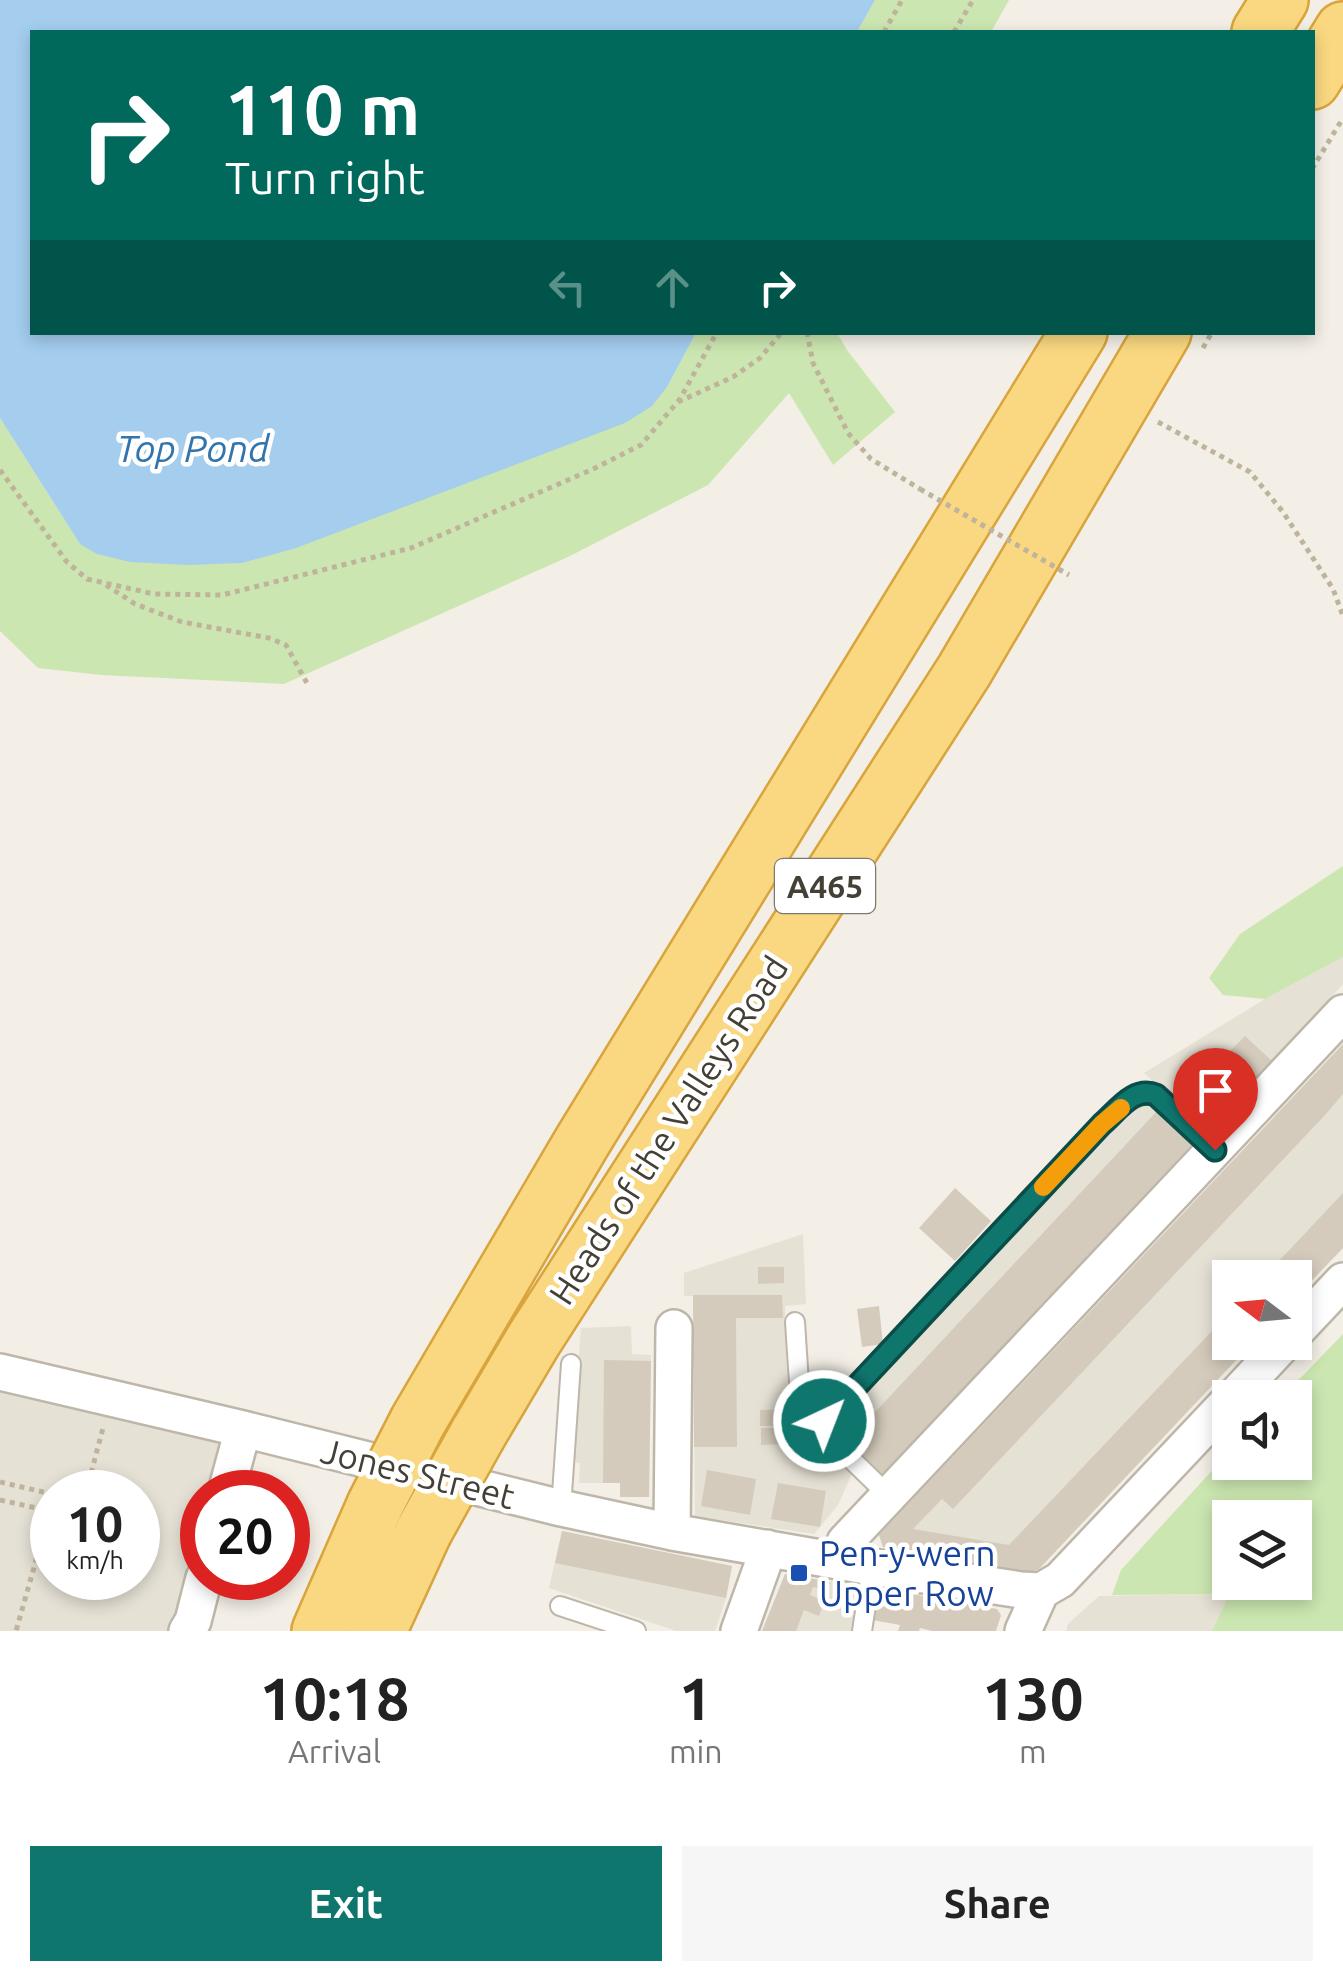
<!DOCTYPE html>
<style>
:root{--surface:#fff;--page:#f6f6f6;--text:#222;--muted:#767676;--accent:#0f766e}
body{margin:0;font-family:Ubuntu,sans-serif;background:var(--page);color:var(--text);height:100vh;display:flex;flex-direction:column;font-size:38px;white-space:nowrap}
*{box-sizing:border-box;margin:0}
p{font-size:32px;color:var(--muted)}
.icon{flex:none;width:55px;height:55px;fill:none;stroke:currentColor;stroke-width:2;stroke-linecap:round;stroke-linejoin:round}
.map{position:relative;height:1631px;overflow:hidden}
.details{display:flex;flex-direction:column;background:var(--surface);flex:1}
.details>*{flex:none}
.guide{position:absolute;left:30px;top:30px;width:1285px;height:305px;border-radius:0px;box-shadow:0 5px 15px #0003;background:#00695c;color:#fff;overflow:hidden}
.needle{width:65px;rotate:286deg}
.controls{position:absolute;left:1212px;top:1260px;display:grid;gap:20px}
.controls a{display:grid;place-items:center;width:100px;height:100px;border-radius:0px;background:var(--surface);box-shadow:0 5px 15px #0003;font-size:50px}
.speed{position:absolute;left:30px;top:1470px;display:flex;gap:20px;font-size:50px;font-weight:700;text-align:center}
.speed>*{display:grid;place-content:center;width:130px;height:130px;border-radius:50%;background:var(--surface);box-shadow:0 5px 15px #0003;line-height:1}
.speed small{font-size:25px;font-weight:400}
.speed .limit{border:15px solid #d22;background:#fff;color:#111}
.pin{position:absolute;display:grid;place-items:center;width:85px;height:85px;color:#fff;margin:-102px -42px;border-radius:50% 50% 50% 0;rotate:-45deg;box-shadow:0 0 10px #0007}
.pin .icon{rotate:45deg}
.me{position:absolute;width:110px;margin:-55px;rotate:43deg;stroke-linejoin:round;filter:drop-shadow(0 0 8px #0008)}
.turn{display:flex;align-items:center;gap:35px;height:210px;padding:0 30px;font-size:45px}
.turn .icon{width:130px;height:130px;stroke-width:2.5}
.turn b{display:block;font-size:70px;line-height:85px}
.lanes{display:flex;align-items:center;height:95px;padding:0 30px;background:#0003;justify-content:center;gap:50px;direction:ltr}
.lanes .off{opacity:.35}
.eta{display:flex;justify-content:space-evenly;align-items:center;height:170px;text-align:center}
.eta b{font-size:60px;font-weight:700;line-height:70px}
.primary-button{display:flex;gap:20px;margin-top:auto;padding:20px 30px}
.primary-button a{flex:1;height:115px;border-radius:0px;background:var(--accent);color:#fff;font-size:40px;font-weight:700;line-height:115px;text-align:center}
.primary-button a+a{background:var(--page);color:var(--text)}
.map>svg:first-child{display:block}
</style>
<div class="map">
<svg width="1343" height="1631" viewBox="0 0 1343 1631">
<rect width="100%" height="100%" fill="#f3efe6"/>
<path fill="#e6e1d5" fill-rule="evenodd" d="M 1343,957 L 1343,984 L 1273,1062 L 1206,1131 L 1144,1073 L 1265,999 Z
M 1343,1044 L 1343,1248 L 1295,1298 L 1295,1278 L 1230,1278 L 1230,1342 L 1253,1343 L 1039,1569 L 1031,1572 L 883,1547 L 879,1535 Z
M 1149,1100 L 1194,1142 L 882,1475 L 830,1425 L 1115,1121 L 1132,1106 Z
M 803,1234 L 806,1304 L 785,1306 L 789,1444 L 791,1447 L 830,1448 L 853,1471 L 838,1505 L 814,1534 L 695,1516 L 693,1296 L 684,1296 L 684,1273 Z
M 631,1326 L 632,1354 L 651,1355 L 649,1497 L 620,1497 L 620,1483 L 579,1483 L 580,1463 L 571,1462 L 581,1328 Z
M 0,1388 L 228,1443 L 216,1492 L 202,1492 L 202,1552 L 192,1599 L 174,1631 L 0,1631 ZM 52,1492 L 138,1492 L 138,1578 L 52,1578 Z
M 562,1531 L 732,1566 L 726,1598 L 715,1631 L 676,1631 L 549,1588 Z
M 785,1574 L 860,1586 L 853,1631 L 762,1631 Z
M 1229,1594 L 1212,1631 L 1066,1631 L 1068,1624 L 1099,1596 Z"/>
<path fill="#cbe6b0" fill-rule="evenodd" d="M 875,0 L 1009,0 L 991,32 L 857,32 Z
M 696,333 L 837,333 L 847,350 L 895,412 L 833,465 L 789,393 L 708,485 L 568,557 L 284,684 L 101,675 L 38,668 L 0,631 L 0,418 L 80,544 L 667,387 Z
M 1343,866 L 1343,957 L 1265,999 L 1223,995 L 1209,978 L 1240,934 Z
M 1343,1334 L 1343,1631 L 1212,1631 L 1229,1594 L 1112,1595 L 1121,1570 L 1230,1451 L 1230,1462 L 1295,1462 L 1295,1398 L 1282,1397 ZM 1230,1518 L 1295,1518 L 1295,1582 L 1230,1582 Z"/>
<path fill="#a4cdee" d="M 0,0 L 875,0 L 857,32 L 32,32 L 32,332 L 696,333 L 667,387 L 652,406 L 625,423 L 296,548 L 242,563 L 188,565 L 130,562 L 97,554 L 80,544 L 0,418 Z"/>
<path fill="#d4cbbc" d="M 1245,1036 L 1273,1062 L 1206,1131 L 1178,1104 Z
M 1343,1044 L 1343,1094 L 1326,1114 L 953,1509 L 942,1499 L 913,1529 L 1009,1545 L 1230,1312 L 1230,1342 L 1253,1342 L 1039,1569 L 1031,1572 L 883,1547 L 879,1535 Z
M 1159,1109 L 1194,1142 L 882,1475 L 847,1442 Z
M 955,1188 L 991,1221 L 955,1261 L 919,1228 Z
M 1343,1193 L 1343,1248 L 1295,1298 L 1295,1278 L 1263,1278 Z
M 758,1267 L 784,1267 L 784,1283 L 758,1284 Z
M 693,1295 L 782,1295 L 783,1318 L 736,1318 L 737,1447 L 694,1447 Z
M 879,1306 L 883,1344 L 862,1347 L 857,1309 Z
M 604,1360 L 651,1361 L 649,1497 L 620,1497 L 620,1483 L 603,1483 Z
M 788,1409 L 789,1425 L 760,1426 L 760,1410 Z
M 761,1428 L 789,1428 L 789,1444 L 761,1445 Z
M 707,1470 L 756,1479 L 750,1515 L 701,1506 Z
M 778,1483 L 826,1491 L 820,1527 L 771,1519 Z
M 562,1531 L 732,1566 L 726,1598 L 555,1563 Z
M 785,1574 L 830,1582 L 828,1590 L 813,1587 L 810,1595 L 824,1601 L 819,1616 L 804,1610 L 796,1631 L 762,1631 Z
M 877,1588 L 997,1609 L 1001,1615 L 996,1631 L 932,1631 L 920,1628 L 919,1631 L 898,1631 L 900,1625 L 872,1620 Z"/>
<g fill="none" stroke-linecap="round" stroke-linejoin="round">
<defs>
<path id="service" d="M 795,1322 L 802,1429 L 818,1427
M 888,1495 L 818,1427 L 1102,1124 C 1118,1110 1135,1086 1156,1095 L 1215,1150
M 561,1508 L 571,1364
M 560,1606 L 636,1631
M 862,1631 L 872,1567"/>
<path id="minor" d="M 1295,1332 L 1343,1281
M 0,1372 L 243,1429 L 561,1508 L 672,1532 L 872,1567 L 1021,1590 L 1041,1591 L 1060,1580 L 1230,1400
M 1233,1398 L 1285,1342
M 226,1492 L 243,1429
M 672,1532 L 674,1328
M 840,1561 L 845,1542 L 1343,1013
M 187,1631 L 193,1621 L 204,1578
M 739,1631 L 763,1564 L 767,1548
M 1023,1631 L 1041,1591"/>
<path id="trunk" d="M 1260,32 L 1280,0
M 1312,81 L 1343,30
M 418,1421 L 582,1142 L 1079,332
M 478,1434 L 533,1341 L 964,671 L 1163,332
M 320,1631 L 375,1505
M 378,1631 L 424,1531"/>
</defs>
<use href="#service" stroke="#beb7a9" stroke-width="22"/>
<use href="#minor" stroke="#beb7a9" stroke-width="40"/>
<use href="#trunk" stroke="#d8a43b" stroke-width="60"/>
<path stroke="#bfb49b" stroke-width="5" stroke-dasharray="5 5" stroke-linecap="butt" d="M 884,32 L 902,0
M 954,32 L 973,0
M 1312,169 L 1343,118
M 807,332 L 813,363 L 848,433 L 871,459 L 920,489
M 1203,348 L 1212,332
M 678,402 L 733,377 L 760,358 L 782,332
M 1158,422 L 1250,472 L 1283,512 L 1333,589 L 1343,616
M 0,470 L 67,562 L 87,579 L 154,594 L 222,595 L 411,548 L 591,470 L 641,445 L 680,399 L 717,332
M 106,585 L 135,604 L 182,622 L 269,638 L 286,645 L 308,685
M 0,1482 L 52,1494
M 86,1492 L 103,1428
M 0,1500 L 50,1511 L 16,1631"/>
<use href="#service" stroke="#fff" stroke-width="18"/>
<use href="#minor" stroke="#fff" stroke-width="35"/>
<use href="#trunk" stroke="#fad881" stroke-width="55"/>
<defs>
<path id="trunk-bridge" d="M 375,1505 L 418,1421
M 424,1531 L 478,1434"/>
</defs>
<use href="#trunk-bridge" stroke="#d8a43b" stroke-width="60" stroke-linecap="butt"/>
<path stroke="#bfb49b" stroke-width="5" stroke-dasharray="5 5" stroke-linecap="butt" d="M 920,489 L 1069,575"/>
<use href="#trunk-bridge" stroke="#fad881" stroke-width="55"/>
</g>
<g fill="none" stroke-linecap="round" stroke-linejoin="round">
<defs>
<path id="route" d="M 824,1421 L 1102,1124 C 1118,1110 1134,1086 1156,1095 L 1215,1150"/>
</defs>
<use href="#route" stroke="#0a4d48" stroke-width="25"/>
<use href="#route" stroke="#0f766e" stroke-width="18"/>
<path stroke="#f59e0b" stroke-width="18" d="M 1043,1187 L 1102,1124 L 1121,1108"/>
</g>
<rect fill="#1a4fb4" stroke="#fff" stroke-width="4" x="789" y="1563" width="20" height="20" rx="5"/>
<g text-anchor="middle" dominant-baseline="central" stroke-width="9" stroke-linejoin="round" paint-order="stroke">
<rect fill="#fff" stroke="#7d7972" stroke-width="2.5" x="775" y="859" width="100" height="54" rx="8"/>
<g font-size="32" font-weight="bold" fill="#454036">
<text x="825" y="886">A465</text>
</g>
<g font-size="35" fill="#454036" stroke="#fff">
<text transform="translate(668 1130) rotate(-57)">Heads of the Valleys Road</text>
<text transform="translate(418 1473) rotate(14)">Jones Street</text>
</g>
<g font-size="35" fill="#164399" stroke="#fff" text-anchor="start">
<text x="819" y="1553">Pen-y-wern<tspan x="819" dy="40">Upper Row</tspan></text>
</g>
<g font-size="38" font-style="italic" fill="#3275ae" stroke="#fff">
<text x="193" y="448">Top Pond</text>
</g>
</g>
</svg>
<div class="controls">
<a><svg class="needle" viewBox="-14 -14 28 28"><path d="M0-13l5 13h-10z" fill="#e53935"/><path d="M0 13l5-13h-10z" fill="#767676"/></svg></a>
<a><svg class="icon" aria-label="sound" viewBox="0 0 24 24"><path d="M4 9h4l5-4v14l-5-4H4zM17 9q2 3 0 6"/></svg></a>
<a><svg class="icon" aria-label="layers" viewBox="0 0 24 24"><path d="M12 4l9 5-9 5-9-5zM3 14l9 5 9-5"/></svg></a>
</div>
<div class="speed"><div>10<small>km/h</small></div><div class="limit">20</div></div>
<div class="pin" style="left:1215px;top:1150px;background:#d93025"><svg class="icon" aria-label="arrive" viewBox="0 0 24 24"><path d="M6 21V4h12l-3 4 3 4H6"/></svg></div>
<svg class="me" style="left:824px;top:1421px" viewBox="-20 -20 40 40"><circle r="17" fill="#0f766e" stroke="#fff" stroke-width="3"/><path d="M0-11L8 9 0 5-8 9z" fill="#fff"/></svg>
<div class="guide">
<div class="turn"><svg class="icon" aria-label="right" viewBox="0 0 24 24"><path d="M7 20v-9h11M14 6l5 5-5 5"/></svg><div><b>110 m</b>Turn right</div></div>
<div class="lanes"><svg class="icon off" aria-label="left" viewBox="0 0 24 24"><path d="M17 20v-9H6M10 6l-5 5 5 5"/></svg><svg class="icon off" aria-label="ahead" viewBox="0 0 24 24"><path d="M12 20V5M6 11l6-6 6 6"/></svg><svg class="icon" aria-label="right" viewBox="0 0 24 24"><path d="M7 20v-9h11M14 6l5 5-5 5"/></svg></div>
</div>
</div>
<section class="details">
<div class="eta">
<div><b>10:18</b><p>Arrival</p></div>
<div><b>1</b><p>min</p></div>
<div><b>130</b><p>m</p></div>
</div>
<div class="primary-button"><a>Exit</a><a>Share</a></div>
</section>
